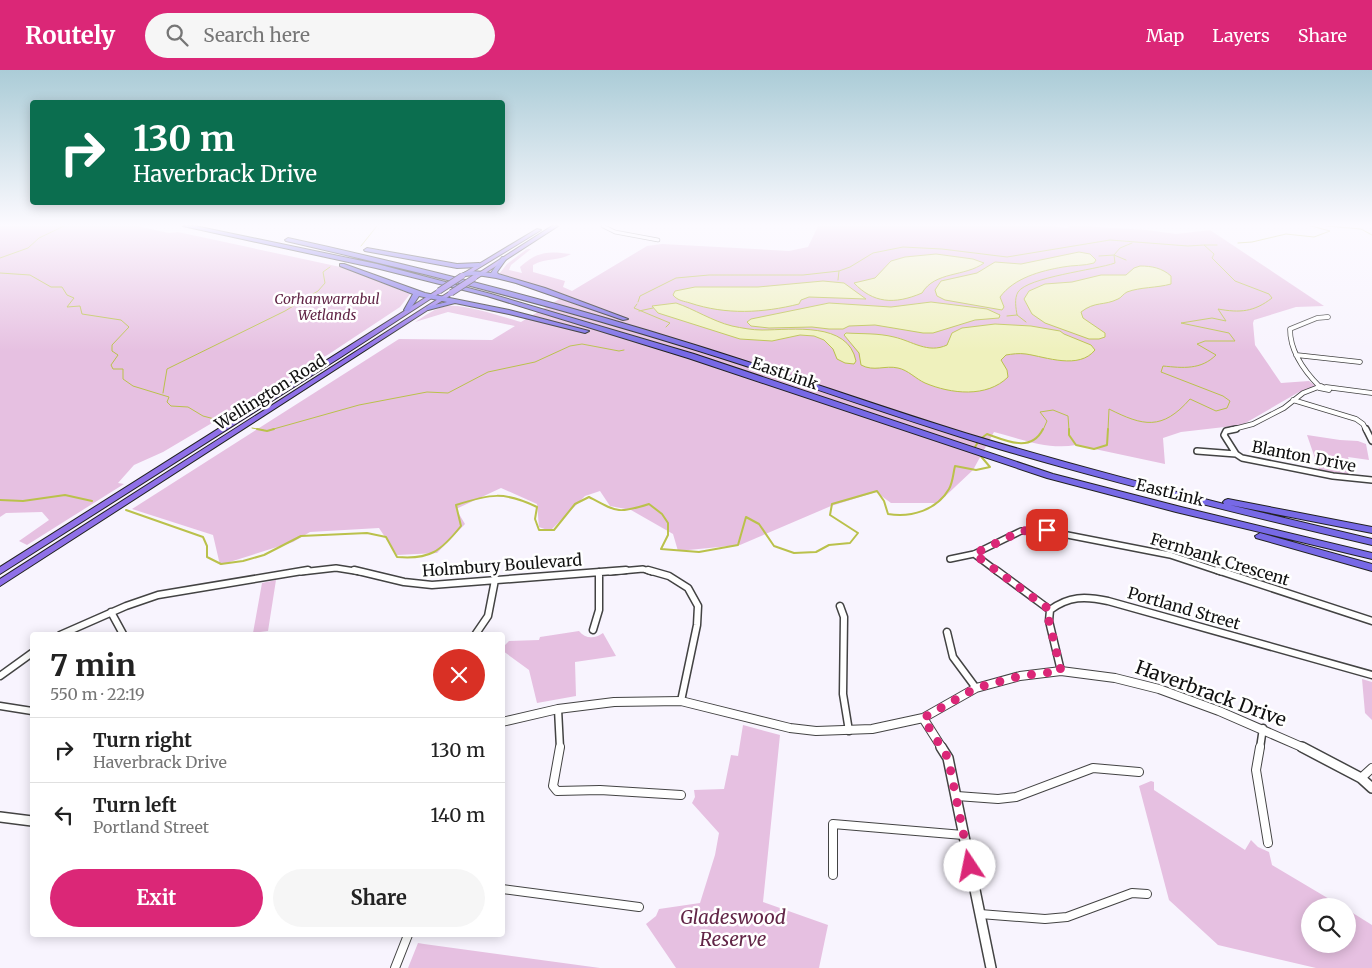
<!DOCTYPE html>
<meta charset="utf-8">
<style>
:root{--surface:#fff;--page:#f6f6f6;--text:#222;--muted:#767676;--line:#e0e0e0;--accent:#db2777}
body{margin:0;font-family:Merriweather,serif;background:var(--page);color:var(--text);height:100vh;display:flex;flex-direction:column;font-size:19px;white-space:nowrap}
*{box-sizing:border-box;margin:0}
p{font-size:16px;color:var(--muted)}
.icon{flex:none;width:28px;height:28px;fill:none;stroke:currentColor;stroke-width:2;stroke-linecap:round;stroke-linejoin:round}
.map{position:relative;flex:1;overflow:hidden}
.sheet{position:absolute;left:30px;top:562px;width:475px;height:305px;display:flex;flex-direction:column;background:var(--surface);border-radius:5px;box-shadow:0 2px 12px #0003}
.sheet>*{flex:none}
.guide{position:absolute;left:30px;top:30px;width:475px;height:105px;border-radius:5px;box-shadow:0 2px 12px #0003;background:#0b6e4f;color:#fff;overflow:hidden}
.controls{position:absolute;left:1301px;top:828px;display:grid;gap:10px}
.controls a{display:grid;place-items:center;width:55px;height:55px;border-radius:50%;background:var(--surface);box-shadow:0 2px 12px #0003;font-size:25px}
.pin{position:absolute;display:grid;place-items:center;width:42px;height:42px;color:#fff;margin:-21px;border-radius:10px;box-shadow:0 2px 8px #0006}
.me{position:absolute;width:55px;margin:-28px;rotate:349deg;stroke-linejoin:round;filter:drop-shadow(0 0 4px #0008)}
.turn{display:flex;align-items:center;gap:18px;height:105px;padding:0 20px;font-size:22px}
.turn .icon{width:65px;height:65px;stroke-width:2.5}
.turn b{display:block;font-size:35px;line-height:42px}
.round{display:grid;place-items:center;flex:none;width:52px;height:52px;border-radius:26px;background:var(--page)}
.head{display:flex;align-items:center;justify-content:space-between;height:85px;padding:0 20px}
h1{font-size:30px;font-weight:700;line-height:38px}
.button{display:flex;gap:10px;margin-top:auto;padding:10px 20px}
.button a{flex:1;height:58px;border-radius:30px;background:var(--accent);color:#fff;font-size:20px;font-weight:700;line-height:58px;text-align:center}
.button a+a{background:var(--page);color:var(--text)}
ul{padding:0;list-style:none}
li{display:flex;align-items:center;gap:15px;height:65px;padding:0 20px;border-top:1px solid var(--line)}
li div{flex:1}
li b{display:block;font-size:19px}
li em{font-style:normal}
header{display:flex;align-items:center;gap:30px;box-sizing:border-box;height:70px;padding:0 25px;background:var(--accent);color:#fff}
header strong{font-size:24px}
nav{display:flex;gap:28px;margin-inline-start:auto;font-size:18px}
.search{width:350px;height:45px;background:var(--page);display:flex;align-items:center;gap:12px;box-sizing:border-box;padding:0 18px;border-radius:28px;color:var(--muted);font-size:19px}
.map>svg:first-child{display:block}
</style>
<header>
<strong>Routely</strong>
<div class="search"><svg class="icon" aria-label="search" viewBox="0 0 24 24"><circle cx="10" cy="10" r="6"/><path d="M15 15l6 6"/></svg>Search here</div>
<nav><a>Map</a><a>Layers</a><a>Share</a></nav>
</header>
<div class="map">
<svg width="1372" height="898" viewBox="0 0 1372 898">
<rect width="100%" height="100%" fill="#f8f4fe"/>
<path fill="#e6c0e1" d="M 0,156 L 137,156 L 169,163 L 178,162 L 345,198 L 410,224 L 400,237 L 329,284 L 163,382 L 134,395 L 118,413 L 124,414 L 27,475 L 19,471 L 49,450 L 42,442 L 6,443 L 0,447 Z
M 818,156 L 1048,156 L 1068,158 L 1069,156 L 1080,156 L 1147,160 L 1176,164 L 1210,160 L 1324,236 L 1296,237 L 1254,250 L 1253,253 L 1255,275 L 1281,313 L 1309,311 L 1317,317 L 1299,322 L 1242,355 L 1181,362 L 1163,368 L 1165,394 L 1076,375 C 1048,380 1021,369 994,362 L 973,400 L 938,433 L 891,433 L 876,422 L 831,436 L 740,475 L 678,481 L 673,464 L 631,440 L 610,436 L 600,421 L 585,426 L 550,461 L 539,457 L 537,434 L 501,418 L 456,439 L 465,454 L 437,483 L 397,485 L 379,458 L 310,462 L 293,472 L 220,495 L 213,465 L 132,439 L 399,269 L 492,270 L 515,256 L 448,242 L 415,252 C 425,246 435,238 447,236 C 465,234 503,247 521,252 L 566,225 L 499,204 L 507,194 L 527,179 L 531,179 L 511,195 L 509,200 L 522,203 L 520,197 C 538,181 548,181 571,184 C 559,191 545,188 533,195 L 533,202 L 565,211 L 563,217 L 572,221 L 647,176 L 662,174 L 789,181 L 808,177 Z
M 1307,365 L 1340,370 L 1358,371 L 1366,374 L 1369,390 L 1348,387 L 1354,405 L 1319,400 Z
M 276,510 L 268,561 L 253,563 L 262,513 Z
M 579,561 C 585,569 595,569 603,563 L 616,586 L 575,592 L 576,626 L 537,633 L 529,600 L 503,581 L 503,577 L 509,571 L 539,570 L 540,567 Z
M 1362,609 L 1372,612 L 1372,650 L 1365,643 Z
M 743,655 L 780,665 L 763,832 L 828,855 L 819,898 L 676,898 L 646,854 L 656,846 L 659,839 L 700,833 L 715,785 L 719,763 L 692,733 L 695,727 L 694,720 L 724,719 L 731,685 L 738,686 Z
M 1151,711 L 1154,712 L 1154,720 L 1245,780 L 1251,770 L 1258,777 L 1269,782 L 1272,795 L 1341,836 L 1310,836 L 1310,874 L 1348,874 L 1348,840 L 1372,855 L 1372,898 L 1316,898 L 1218,875 L 1169,830 L 1139,716 Z
M 418,873 L 424,874 L 600,898 L 408,898 Z"/>
<path fill="#eff1bd" stroke="#bac14b" d="M 1079,182 L 1090,184 L 1096,190 L 1094,193 C 1084,196 1073,195 1063,197 C 1040,201 1014,208 1000,227 L 1004,237 L 1002,240 L 945,230 L 937,226 L 935,220 L 941,211 L 977,203 L 995,192 L 1021,194 Z
M 936,184 L 973,189 L 984,193 C 965,207 935,201 922,223 C 894,235 873,233 854,213 L 875,208 L 891,191 L 905,187 Z
M 1140,196 C 1152,196 1162,198 1171,206 L 1171,214 C 1157,218 1140,217 1127,222 C 1123,224 1121,228 1118,229 C 1104,236 1095,231 1081,242 L 1083,248 L 1105,263 L 1105,267 L 1099,269 L 1089,269 L 1045,253 L 1032,244 L 1024,229 L 1029,221 L 1045,214 L 1072,212 L 1101,205 L 1126,205 L 1134,198 Z
M 823,211 L 844,213 L 866,229 L 809,227 L 801,230 L 799,234 C 763,243 726,245 690,233 C 684,231 678,231 673,225 L 675,221 L 695,217 L 758,217 Z
M 931,232 L 987,239 L 1000,245 L 999,248 L 975,250 L 933,263 L 923,263 L 875,255 L 849,256 L 843,259 L 829,259 L 812,257 L 769,258 L 751,256 L 747,252 L 751,249 L 829,233 L 891,237 Z
M 676,233 C 694,239 712,251 732,256 C 742,258 752,260 762,260 C 792,260 848,251 856,291 L 854,294 L 845,293 L 837,289 L 833,279 L 824,270 L 814,266 L 800,265 L 772,271 L 740,269 L 658,243 L 652,236 Z
M 995,254 L 1031,256 L 1060,261 L 1064,264 L 1091,275 L 1095,280 C 1079,300 1046,287 1026,284 C 1019,283 1012,284 1006,285 L 1001,290 L 1007,300 L 1008,307 C 987,328 951,324 925,313 C 916,309 908,300 898,298 C 885,295 874,302 861,295 L 859,283 L 844,265 L 846,263 C 862,264 878,263 894,267 C 912,271 928,284 947,275 L 952,263 L 962,258 Z"/>
<g fill="none" stroke-linecap="round" stroke-linejoin="round">
<path stroke="#bac14b" stroke-width="1" d="M 1326,156 L 1361,159 L 1372,165
M 1238,173 L 1252,172 L 1286,164 L 1314,167 L 1330,161 L 1311,156
M 361,176 L 377,156
M 1099,186 L 1114,185 L 1126,190
M 0,188 L 28,178 L 39,168 L 64,156
M 0,203 L 30,205 L 51,217 L 62,217 L 67,225 L 74,228 L 67,237 L 80,236 L 82,244 L 121,250 L 129,257 L 112,275 L 112,281 L 118,285 L 111,295 L 113,299 L 123,299 L 123,309 L 133,316 L 169,327 L 167,332 L 171,336 L 188,337 L 203,346 L 222,351
M 838,210 L 839,201
M 638,232 L 640,226 L 676,208 L 709,205 L 803,205 L 839,201 L 850,197 L 873,183 L 903,177 L 942,179 L 1007,187 L 1110,170 L 1188,176 L 1204,175
M 637,234 L 634,238 L 670,253 L 666,257
M 639,241 L 653,238
M 1007,246 L 1017,245
M 1026,252 L 1017,245 C 1016,238 1014,229 1018,222 C 1028,207 1095,200 1115,193 L 1114,185 L 1120,178 L 1132,173
M 163,323 L 167,299 L 285,241 L 318,221 L 325,213 L 323,202 L 330,197
M 252,358 L 263,360
M 270,360 L 359,335 L 427,322 L 448,323 L 488,302 L 535,292 L 570,276 L 582,274 L 619,281 L 624,280
M 1043,360 L 1047,351 L 1040,342 L 1053,340 L 1068,346 L 1069,360
M 1108,360 L 1109,339 C 1143,356 1162,361 1190,329 L 1216,341 L 1227,338 L 1230,331 L 1223,326 L 1161,302 L 1163,296 C 1183,298 1201,300 1216,285 L 1197,274 L 1205,271 L 1235,271 L 1229,263 L 1181,253 L 1212,248 L 1226,251 L 1218,239 C 1240,243 1254,242 1272,228 L 1269,224 L 1235,211 L 1212,188 L 1214,184 L 1204,175 L 1217,175"/>
<path stroke="#bac14b" stroke-width="2" d="M 257,359 L 267,361 L 274,359
M 1069,359 L 1069,365 L 1076,375 L 1094,379 L 1107,375 L 1108,359
M 974,379 L 979,370 L 987,364 C 1007,371 1031,383 1043,359
M 0,430 L 23,431 L 65,425 L 92,431
M 126,440 L 203,467 L 207,476 L 207,487 L 221,494 L 243,491 L 264,485 L 301,466 L 367,463 L 386,467 L 397,487 C 430,490 441,481 461,456 L 456,435 C 490,424 504,421 537,437 L 535,449 L 539,460 L 554,460 L 575,434 L 589,427 C 617,442 618,444 649,434 L 662,444 L 668,453 L 668,465 L 661,479 L 699,482 L 738,475 L 746,447 L 759,454 L 774,476 L 794,483 L 816,482 L 829,475 L 850,473 L 858,463 L 830,445 L 832,434 L 877,421 L 884,431 L 888,444 C 911,448 937,440 949,419 C 953,412 953,404 955,396 L 976,400 L 990,397 L 979,384"/>
<defs>
<path id="minor-far4" d="M 603,156 L 615,162 L 658,170
M 1325,247 L 1328,247"/>
<path id="minor-far3" d="M 1296,285 L 1360,292
M 1320,317 C 1304,301 1290,282 1290,259 L 1317,248 L 1328,247
M 1326,317 L 1372,323
M 1293,330 L 1356,349 L 1363,354 L 1366,360
M 1230,360 L 1253,354 L 1284,338 L 1303,323 L 1321,316 L 1329,320 L 1319,318"/>
<path id="minor-far2" d="M 1236,359 L 1226,361 L 1224,365 L 1236,384 L 1242,388 L 1333,406 L 1372,410
M 1366,359 L 1372,371
M 1197,381 L 1236,384
M 974,484 L 998,502
M 950,489 L 974,484 L 1021,461 L 1047,461 L 1170,485 L 1221,502
M 301,502 L 336,498 L 361,502
M 610,502 L 643,499 L 652,502"/>
<path id="minor-far1" d="M 354,500 L 404,512 L 432,515 L 626,500
M 648,500 L 669,506 L 688,518 L 698,536 L 697,555 L 681,631
M 996,500 L 1050,540
M 1217,500 L 1372,551
M 840,536 L 844,547 L 843,624 L 849,661
M 111,542 L 123,564
M 593,560 L 599,540 L 599,502
M 947,562 L 953,587 L 976,618
M 60,565 L 126,536 L 158,525 L 308,500
M 475,565 L 488,546 L 495,510
M 1061,601 L 1049,551 L 1050,540 C 1069,526 1085,526 1108,531 L 1372,605
M 0,606 L 32,583
M 0,636 L 32,641
M 558,639 L 560,678
M 1260,678 L 1263,658"/>
<path id="minor" d="M 560,677 L 553,716 L 557,721 L 600,720 L 681,725
M 1260,677 L 1256,700 L 1268,773
M 1361,708 L 1372,698
M 957,726 L 998,729 L 1016,727 L 1093,698 L 1139,702
M 833,805 L 833,754 L 963,765
M 502,819 L 639,837
M 980,844 L 1045,849 L 1067,847 L 1132,823 L 1147,824
M 395,898 L 408,865"/>
<path id="tertiary-far1" d="M 923,648 L 942,678
M 502,652 L 558,639 L 614,632 L 681,631 L 790,658 L 816,661 L 872,659 L 923,648 L 976,618 L 1020,606 L 1061,601 L 1115,608 L 1159,619 L 1219,641 L 1304,678"/>
<path id="tertiary" d="M 941,677 L 948,688 L 991,898
M 1302,677 L 1361,708 L 1372,718
M 0,747 L 32,751"/>
<path id="trunk" d="M 552,156 L 558,156 L 476,209 L 471,208 Z
M 537,159 L 541,160 L 464,207 L 459,206 Z
M 439,219 L 442,221 L 441,222 L 341,287 L 0,504 L 0,497 Z
M 449,222 L 454,223 L 0,516 L 0,509 Z"/>
<path id="motorway" d="M 183,156 L 195,156 L 377,194 L 491,224 L 694,284 L 1053,404 L 1181,437 L 1372,483 L 1372,489 L 1176,442 L 1047,408 L 688,288 L 487,226 L 376,198 Z
M 288,168 C 425,198 561,233 695,275 C 785,303 875,335 965,363 C 1051,389 1137,412 1224,434 L 1223,432 L 1225,430 L 1228,429 L 1372,457 L 1372,463 L 1230,435 L 1372,469 L 1372,475 C 1247,446 1122,415 999,379 C 894,347 791,309 686,277 C 554,236 421,202 286,171 L 285,170 Z
M 367,178 L 457,194 L 479,193 L 482,195 L 479,197 L 457,198 L 365,181 L 364,180 Z
M 502,187 L 507,188 L 497,202 L 498,204 L 545,218 L 628,249 L 623,250 L 516,213 L 496,208 L 477,205 L 464,206 L 461,204 C 470,199 481,202 491,203 Z
M 340,194 L 344,194 L 425,223 L 509,240 L 589,261 L 585,263 L 509,244 L 455,233 L 428,240 L 426,239 L 426,237 L 447,232 L 419,226 L 409,241 L 405,241 L 404,240 L 413,224 L 340,196 Z
M 1260,463 L 1372,494 L 1372,501 L 1256,468 L 1255,466 Z"/>
</defs>
<use href="#minor-far4" stroke="#434343" stroke-width="4.5"/>
<use href="#minor-far3" stroke="#434343" stroke-width="5.5"/>
<use href="#minor-far2" stroke="#434343" stroke-width="8"/>
<use href="#minor-far1" stroke="#434343" stroke-width="9"/>
<use href="#minor" stroke="#434343" stroke-width="10"/>
<use href="#tertiary-far1" stroke="#434343" stroke-width="10"/>
<use href="#tertiary" stroke="#434343" stroke-width="12"/>
<use href="#trunk" stroke="#212121" stroke-width="2"/>
<use href="#motorway" stroke="#212121" stroke-width="2"/>
<use href="#minor-far4" stroke="#fff" stroke-width="3"/>
<use href="#minor-far3" stroke="#fff" stroke-width="4"/>
<use href="#minor-far2" stroke="#fff" stroke-width="5"/>
<use href="#minor-far1" stroke="#fff" stroke-width="6"/>
<use href="#minor" stroke="#fff" stroke-width="8"/>
<use href="#tertiary-far1" stroke="#fff" stroke-width="8"/>
<use href="#tertiary" stroke="#fff" stroke-width="9"/>
<use href="#trunk" fill="#8f70e8" fill-rule="evenodd"/>
<use href="#motorway" fill="#7769e6" fill-rule="evenodd"/>
<defs>
<path id="trunk-bridge" d="M 439,221 L 462,206
M 451,223 L 474,208"/>
</defs>
<use href="#trunk-bridge" stroke="#212121" stroke-width="7" stroke-linecap="butt"/>
<use href="#trunk-bridge" stroke="#8f70e8" stroke-width="5.5"/>
</g>
<linearGradient id="sky" x2="0" y2="1"><stop stop-color="#abccd7"/><stop offset="0.55" stop-color="#fcfaff"/><stop offset="1" stop-color="#fcfaff" stop-opacity="0"/></linearGradient>
<rect width="1372" height="282" fill="url(#sky)"/>
<g fill="none" stroke-linecap="round" stroke-linejoin="round">
<path stroke="#db2777" stroke-width="9" stroke-dasharray="0 16.2" d="M 970,796 L 948,688 L 923,648 L 976,618 L 1020,606 L 1061,601 L 1049,551 L 1050,540 L 974,484 L 1021,461 L 1047,460"/>
</g>
<g text-anchor="middle" dominant-baseline="central" stroke-width="5" stroke-linejoin="round" paint-order="stroke">
<g font-size="14" font-style="italic" fill="#622647" stroke="#fff">
<text x="327" y="229">Corhanwarrabul<tspan x="327" dy="16">Wetlands</tspan></text>
</g>
<g font-size="16" fill="#101010" stroke="#fff">
<text transform="translate(785 303) rotate(19)">EastLink</text>
<text transform="translate(270 322) rotate(-32)">Wellington Road</text>
<text transform="translate(1304 386) rotate(11)">Blanton Drive</text>
<text transform="translate(1170 422) rotate(14)">EastLink</text>
<text transform="translate(1220 489) rotate(17)">Fernbank Crescent</text>
<text transform="translate(502 495) rotate(-4)">Holmbury Boulevard</text>
<text transform="translate(1184 538) rotate(16)">Portland Street</text>
</g>
<g font-size="19" fill="#101010" stroke="#fff">
<text transform="translate(1211 623) rotate(20)">Haverbrack Drive</text>
</g>
<g font-size="19" font-style="italic" fill="#622647" stroke="#fff">
<text x="733" y="847">Gladeswood<tspan x="733" dy="22">Reserve</tspan></text>
</g>
</g>
</svg>
<div class="controls">
<a><svg class="icon" aria-label="search" viewBox="0 0 24 24"><circle cx="10" cy="10" r="6"/><path d="M15 15l6 6"/></svg></a>
</div>
<div class="pin" style="left:1047px;top:460px;background:#d93025"><svg class="icon" aria-label="arrive" viewBox="0 0 24 24"><path d="M6 21V4h12l-3 4 3 4H6"/></svg></div>
<svg class="me" style="left:970px;top:796px" viewBox="-20 -20 40 40"><circle r="19" fill="#fff"/><path d="M0-13L10 11 0 6-10 11z" fill="#db2777"/></svg>
<div class="guide">
<div class="turn"><svg class="icon" aria-label="right" viewBox="0 0 24 24"><path d="M7 20v-9h11M14 6l5 5-5 5"/></svg><div><b>130 m</b>Haverbrack Drive</div></div>
</div>
<section class="sheet">
<div class="head"><div><h1>7 min</h1><p>550 m · 22:19</p></div><a class="round" style="background:#d93025;color:#fff"><svg class="icon" aria-label="close" viewBox="0 0 24 24"><path d="M6 6l12 12M18 6L6 18"/></svg></a></div>
<ul>
<li><svg class="icon" aria-label="right" viewBox="0 0 24 24"><path d="M7 20v-9h11M14 6l5 5-5 5"/></svg><div><b>Turn right</b><p>Haverbrack Drive</p></div><em>130 m</em></li>
<li><svg class="icon" aria-label="left" viewBox="0 0 24 24"><path d="M17 20v-9H6M10 6l-5 5 5 5"/></svg><div><b>Turn left</b><p>Portland Street</p></div><em>140 m</em></li>
</ul>
<div class="button"><a>Exit</a><a>Share</a></div>
</section>
</div>
